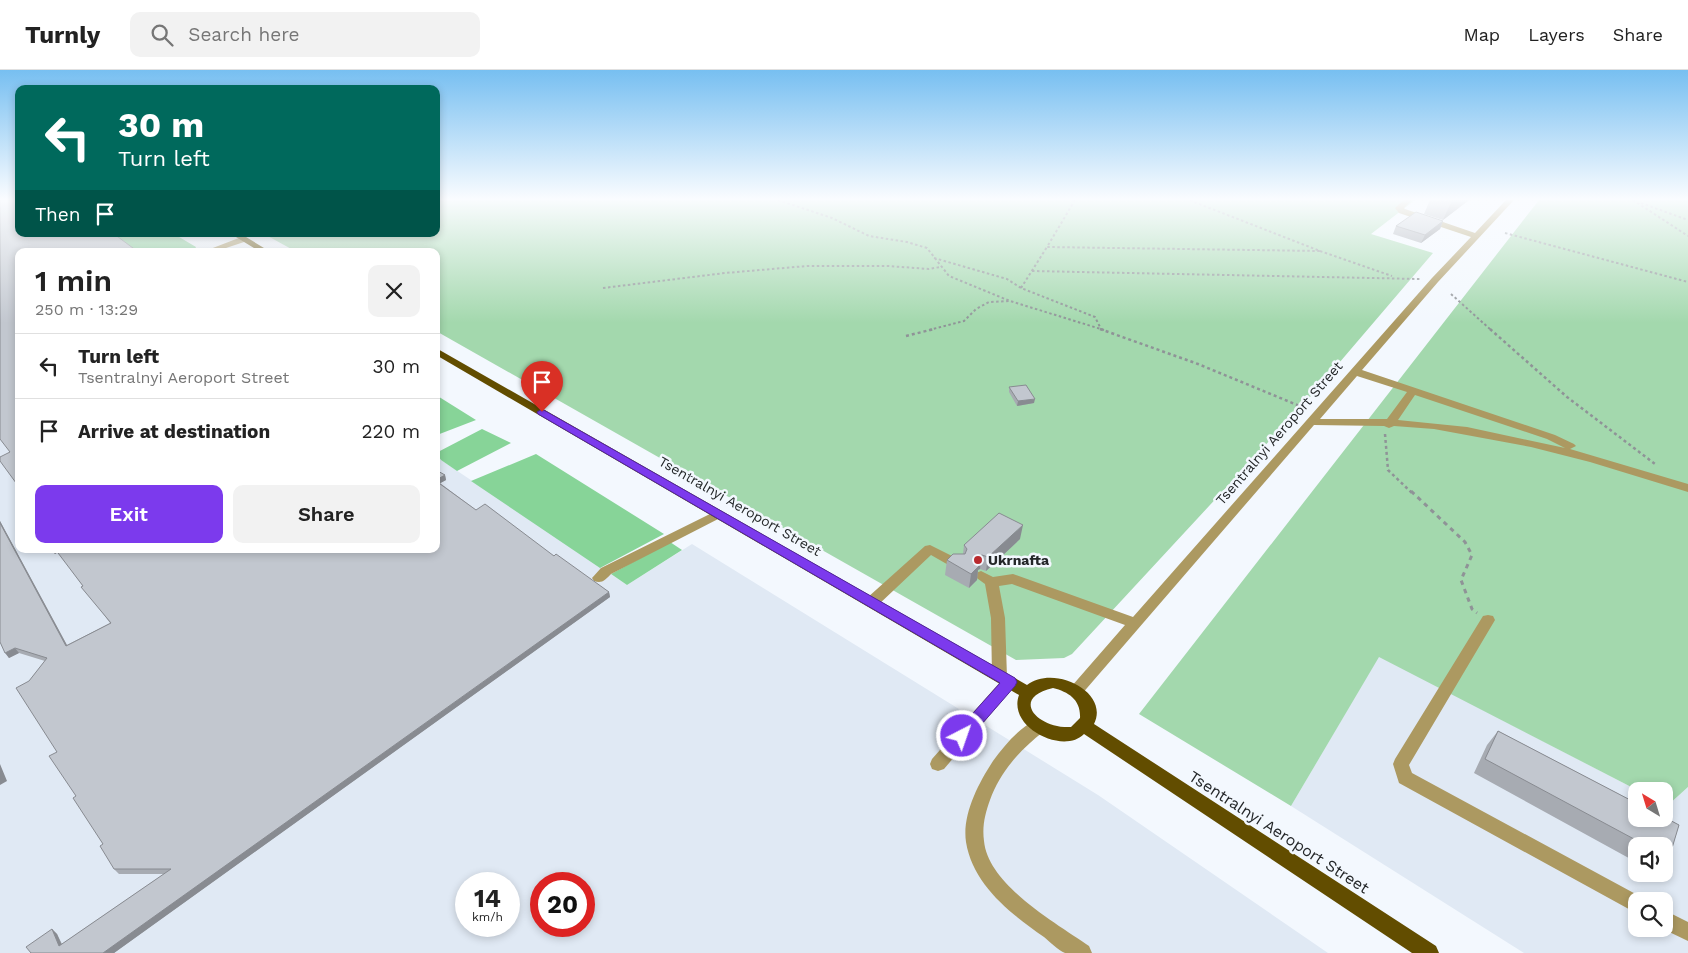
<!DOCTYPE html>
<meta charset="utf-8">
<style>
:root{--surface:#fff;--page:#f2f2f2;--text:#222;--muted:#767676;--line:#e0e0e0;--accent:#7c3aed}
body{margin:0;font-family:"Work Sans",sans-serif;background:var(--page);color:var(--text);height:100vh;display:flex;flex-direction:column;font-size:19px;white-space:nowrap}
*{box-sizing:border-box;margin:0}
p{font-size:16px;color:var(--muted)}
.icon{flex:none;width:28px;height:28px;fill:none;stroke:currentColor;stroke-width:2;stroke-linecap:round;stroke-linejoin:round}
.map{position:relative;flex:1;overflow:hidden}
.side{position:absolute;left:15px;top:178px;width:425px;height:305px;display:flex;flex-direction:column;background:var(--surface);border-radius:10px;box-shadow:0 2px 8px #0003}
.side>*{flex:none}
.hud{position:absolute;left:15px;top:15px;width:425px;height:152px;border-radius:10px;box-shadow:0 2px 8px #0003;background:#00695c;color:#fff;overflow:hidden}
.needle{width:32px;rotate:322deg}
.tools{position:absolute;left:1628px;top:712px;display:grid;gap:10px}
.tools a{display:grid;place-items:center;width:45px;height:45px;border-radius:10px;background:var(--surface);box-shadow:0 2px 8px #0003;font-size:25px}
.speed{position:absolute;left:455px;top:802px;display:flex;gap:10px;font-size:25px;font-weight:700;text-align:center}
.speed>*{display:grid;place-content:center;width:65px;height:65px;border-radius:50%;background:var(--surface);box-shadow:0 2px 8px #0003;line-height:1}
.speed small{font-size:12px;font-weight:400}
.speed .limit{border:8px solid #d22;background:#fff;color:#111}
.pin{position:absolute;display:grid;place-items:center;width:42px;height:42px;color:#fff;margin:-51px -21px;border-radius:50% 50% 50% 0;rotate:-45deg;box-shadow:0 0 5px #0007}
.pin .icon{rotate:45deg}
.me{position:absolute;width:55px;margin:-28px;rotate:41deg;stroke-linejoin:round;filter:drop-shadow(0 0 4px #0008)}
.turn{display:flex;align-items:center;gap:18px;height:105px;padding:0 20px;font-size:22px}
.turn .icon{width:65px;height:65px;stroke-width:2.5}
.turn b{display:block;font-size:35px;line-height:42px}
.then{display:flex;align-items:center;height:48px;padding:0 20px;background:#0003;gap:10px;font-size:19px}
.round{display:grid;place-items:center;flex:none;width:52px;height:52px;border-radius:10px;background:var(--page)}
.headline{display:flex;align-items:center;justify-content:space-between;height:85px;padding:0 20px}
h1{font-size:30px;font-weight:600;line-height:38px}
.button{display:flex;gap:10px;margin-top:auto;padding:10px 20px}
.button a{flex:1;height:58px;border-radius:10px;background:var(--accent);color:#fff;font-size:20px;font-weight:600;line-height:58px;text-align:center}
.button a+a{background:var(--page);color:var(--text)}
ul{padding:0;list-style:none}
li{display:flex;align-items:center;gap:15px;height:65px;padding:0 20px;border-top:1px solid var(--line)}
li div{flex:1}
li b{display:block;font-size:19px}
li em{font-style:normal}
header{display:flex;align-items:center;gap:30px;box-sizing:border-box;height:70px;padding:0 25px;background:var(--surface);border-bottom:1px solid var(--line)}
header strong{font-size:24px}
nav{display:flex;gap:28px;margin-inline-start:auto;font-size:18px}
.search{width:350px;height:45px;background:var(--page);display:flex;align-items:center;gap:12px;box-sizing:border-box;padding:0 18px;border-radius:10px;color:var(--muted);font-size:19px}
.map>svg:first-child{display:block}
</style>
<header>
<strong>Turnly</strong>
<div class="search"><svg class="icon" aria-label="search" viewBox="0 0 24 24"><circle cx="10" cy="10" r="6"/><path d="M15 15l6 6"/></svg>Search here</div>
<nav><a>Map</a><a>Layers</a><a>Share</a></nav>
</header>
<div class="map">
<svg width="1688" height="883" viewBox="0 0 1688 883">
<rect width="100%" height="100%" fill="#f3f8fe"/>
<path fill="#e0e9f4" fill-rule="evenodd" d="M 0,130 L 19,164 L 19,479 L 436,479 L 436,383 L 441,390 L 627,515 L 692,474 L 1098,725 L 1328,883 L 0,883 ZM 466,814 L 509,814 L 509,856 L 466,856 ZM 541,814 L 584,814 L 584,856 L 541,856 Z
M 1379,586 L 1639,721 L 1636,721 L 1636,749 L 1664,749 L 1664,734 L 1667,736 L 1688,717 L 1688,883 L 1524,883 L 1291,736 ZM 1636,776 L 1664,776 L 1664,804 L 1636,804 ZM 1636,831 L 1664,831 L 1664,859 L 1636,859 Z"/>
<path fill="#a3d8ad" d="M 436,130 L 1415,130 L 1371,164 L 1433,183 L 1310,327 L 1072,584 L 1064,588 L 1016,590 L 436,261 L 436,181 L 295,181 L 264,164 L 436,164 Z
M 1539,130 L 1688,130 L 1688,717 L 1667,736 L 1664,734 L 1664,721 L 1639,721 L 1379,587 L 1291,736 L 1139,644 Z"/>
<path fill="#87d498" d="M 111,164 L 174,164 L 196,177 L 194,181 L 134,181 Z
M 436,325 L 476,350 L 437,365 Z
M 482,359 L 511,373 L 457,401 L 441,390 L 436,383 Z
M 536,384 L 664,464 L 600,498 L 471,411 Z
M 670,472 L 682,480 L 627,515 L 611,504 Z"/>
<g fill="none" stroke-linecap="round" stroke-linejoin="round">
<path stroke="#8f9397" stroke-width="2" stroke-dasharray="2.5 2.5" stroke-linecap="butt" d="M 778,130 L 832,148 L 869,166 L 907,172 L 927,178 L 949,206 L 1010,231 L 1104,260
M 1075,130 L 1047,177 L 1320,181 L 1189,130
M 1633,130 L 1688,166
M 1641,133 L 1688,150
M 1505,163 L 1688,212
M 1320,181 L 1392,206
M 934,188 L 1007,209 L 1021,218 L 1095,247 L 1101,259
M 1032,201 L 1420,209
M 603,218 L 725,203 L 807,196 L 888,196 L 929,199 L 940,197
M 1021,218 L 1047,177
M 1451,224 L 1491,260
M 929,260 L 964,251 L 976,239 L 989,232 L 1009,231"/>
<path stroke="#8f9397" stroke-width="2.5" stroke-dasharray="3 3" stroke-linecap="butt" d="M 1100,259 L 1198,294 L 1307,339
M 1490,259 L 1567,327 L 1655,394
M 906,266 L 934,259
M 1385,364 L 1388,400 L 1412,423"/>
<path stroke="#8f9397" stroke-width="3" stroke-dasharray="4.5 4.5" stroke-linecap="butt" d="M 1411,421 L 1465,472 L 1472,485 L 1461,510 L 1472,539 L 1477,543"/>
<path fill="#ac9961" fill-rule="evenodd" d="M 1404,130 L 1412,130 L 1404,138 L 1405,139 L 1475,163 L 1506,130 L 1514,130 L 1438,212 L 1362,300 L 1555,365 L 1574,374 L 1576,376 L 1570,379 L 1688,414 L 1688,422 L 1590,392 L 1531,377 L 1434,359 L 1394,356 L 1389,358 L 1384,356 L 1314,355 L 1081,625 L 1076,627 L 1071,625 L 1068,621 L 1071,617 L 1125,555 L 1012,514 L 999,516 L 1005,548 L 1007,607 L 1015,608 L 1018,612 L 944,699 L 938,701 L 932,699 L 930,694 L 932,689 L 1001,611 L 995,610 L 992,606 L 991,548 L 985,514 L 974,506 L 976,503 L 981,501 L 993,507 L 1013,504 L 1133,547 L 1432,208 L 1471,167 L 1399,143 L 1395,138 ZM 1357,306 L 1407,322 L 1387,349 L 1320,349 ZM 1415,325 L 1547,369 L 1565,378 L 1467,357 L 1398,350 Z
M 244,166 L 248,169 L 247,171 L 217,181 L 205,181 Z
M 718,440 L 724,444 L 722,447 L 611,504 C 605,510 602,514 594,511 L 592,508 L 601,498 Z
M 930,475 L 962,491 L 964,494 L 962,497 L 952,497 L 931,485 L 877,536 L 867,536 L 865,532 L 867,528 L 925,476 Z
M 1488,545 L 1493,546 L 1495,550 L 1409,695 L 1412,703 L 1643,828 L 1644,831 L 1636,831 L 1636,843 L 1399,713 L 1393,694 L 1395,689 L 1483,546 Z
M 1037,650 L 1043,652 L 1045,657 L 1043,662 C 1020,680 1000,702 990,730 C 985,744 982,756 984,771 C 988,815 1056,853 1089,876 L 1092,883 C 1084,883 1072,883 1065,883 C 1058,880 1050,872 1044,867 C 1011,844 973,815 966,772 C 962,745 978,714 993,691 C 1004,676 1019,657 1037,650 Z
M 1664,840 L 1688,852 L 1688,871 L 1663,859 Z"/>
<path fill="#624d00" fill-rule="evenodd" d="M 231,164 L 241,164 L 269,181 L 259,181 Z
M 436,278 L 1027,615 C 1054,594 1110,622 1094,654 L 1436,876 L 1439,883 L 1412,883 L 1084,664 C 1064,685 1007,658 1019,625 L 436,285 ZM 1053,618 C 1069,622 1081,630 1080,648 L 1071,657 C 1038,659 1009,628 1053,618 Z"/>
</g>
<path fill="#a7abb2" d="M 1430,130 L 1469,130 L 1443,150 L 1424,144 Z
M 1443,151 L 1440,159 L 1421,173 L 1393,164 L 1396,156 Z
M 1009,317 L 1034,333 L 1017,336 L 1009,322 Z
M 436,400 L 445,405 L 446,410 L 440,413 L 476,440 L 554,486 L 609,522 L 610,527 L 114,883 L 31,883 L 52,859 L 57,864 L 62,874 L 164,804 L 119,804 L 114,799 L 103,774 L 76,726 L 57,682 L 29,611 L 45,591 L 19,583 L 9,588 L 0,572 L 0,451 L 67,575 L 110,553 L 58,482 L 55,484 L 51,479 Z
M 1020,469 L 986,501 L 980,499 L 978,500 L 977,510 L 969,518 L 945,505 L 947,490 L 963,484 L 964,475 Z
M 1498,661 L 1636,733 L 1636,749 L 1664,749 L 1664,747 L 1679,755 L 1669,788 L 1664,793 L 1664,776 L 1636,776 L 1636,792 L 1474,703 L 1487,675 Z"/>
<path fill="#888b91" d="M 1452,130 L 1469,130 L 1443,150 Z
M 1443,151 L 1440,159 L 1421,173 L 1425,165 Z
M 1035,329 L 1034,333 L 1017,336 L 1018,331 Z
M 445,405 L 446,410 L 437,415 L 436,410 Z
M 0,451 L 70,581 L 66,576 L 0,453 Z
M 1023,455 L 1020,469 L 986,501 L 988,487 Z
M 51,479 L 55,479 L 58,482 L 55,484 Z
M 982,485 L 980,499 L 978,500 L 977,510 L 969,518 L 971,504 L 974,492 L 976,488 Z
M 609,522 L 610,527 L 114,883 L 103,883 Z
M 15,578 L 19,583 L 9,588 L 5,583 Z
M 0,694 L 7,711 L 0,715 Z
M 52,859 L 57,864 L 64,880 L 59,876 Z"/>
<path fill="#c2c7cf" stroke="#888b91" d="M 0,130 L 19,130 L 19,164 L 114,164 L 137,181 L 19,181 L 19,417 L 0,391 L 0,387 L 10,382 L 0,369 Z
M 1416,142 L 1443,151 L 1425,165 L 1396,156 Z
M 1026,315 L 1035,329 L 1018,331 L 1009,317 Z
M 436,400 L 445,405 L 436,410 Z
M 436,411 L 476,440 L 485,434 L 554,486 L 556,484 L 609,522 L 103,883 L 31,883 L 26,877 L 52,859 L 59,876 L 171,799 L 114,799 L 100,776 L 103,774 L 73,728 L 76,726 L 49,686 L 57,682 L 16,618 L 29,611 L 47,588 L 15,578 L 5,583 L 0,572 L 0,453 L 66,576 L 111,553 L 81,517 L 83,516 L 55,479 L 436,479 Z
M 999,443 L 1023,455 L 988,487 L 982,485 L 976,488 L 974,492 L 979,496 L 971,504 L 947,490 L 953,484 L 965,484 L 967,479 L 964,475 Z
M 1498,661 L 1636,733 L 1636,749 L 1664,749 L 1664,747 L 1679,755 L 1669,788 L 1664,785 L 1664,776 L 1647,776 L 1485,689 Z"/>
<linearGradient id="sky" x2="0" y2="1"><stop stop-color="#77bff1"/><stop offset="0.51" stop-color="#fafcff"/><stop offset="1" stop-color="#fafcff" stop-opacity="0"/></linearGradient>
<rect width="1688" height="253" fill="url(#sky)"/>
<path fill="#7c3aed" stroke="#51269a" d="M 542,339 L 1015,608 L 1017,612 L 1015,616 L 967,671 L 962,673 L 956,671 L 954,666 L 956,662 L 1000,613 L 538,344 L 537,342 Z"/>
<circle fill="#b9292e" stroke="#f3f8fe" stroke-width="2" cx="978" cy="490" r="5"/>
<g text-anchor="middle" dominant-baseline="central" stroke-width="5" stroke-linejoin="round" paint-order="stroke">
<g font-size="14" fill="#242729" stroke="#f3f8fe">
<text transform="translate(1279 363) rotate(-49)">Tsentralnyi Aeroport Street</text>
<text transform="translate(740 436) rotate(30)">Tsentralnyi Aeroport Street</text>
</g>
<g font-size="14" font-weight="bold" fill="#242729" stroke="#f3f8fe" text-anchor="start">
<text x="988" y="490">Ukrnafta</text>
</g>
<g font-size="16" fill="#242729" stroke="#f3f8fe">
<text transform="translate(1279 762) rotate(33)">Tsentralnyi Aeroport Street</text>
</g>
</g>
</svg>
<div class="tools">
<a><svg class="needle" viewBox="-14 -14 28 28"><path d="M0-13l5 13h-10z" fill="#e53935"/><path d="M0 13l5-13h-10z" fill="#767676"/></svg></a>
<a><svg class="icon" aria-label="sound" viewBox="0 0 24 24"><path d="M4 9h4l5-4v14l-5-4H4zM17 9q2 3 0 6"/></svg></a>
<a><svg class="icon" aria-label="search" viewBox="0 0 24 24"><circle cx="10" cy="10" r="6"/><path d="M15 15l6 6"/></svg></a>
</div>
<div class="speed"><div>14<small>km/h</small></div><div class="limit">20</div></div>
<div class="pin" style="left:542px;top:342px;background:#d93025"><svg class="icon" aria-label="arrive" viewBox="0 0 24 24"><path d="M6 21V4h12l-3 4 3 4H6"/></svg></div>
<svg class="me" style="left:962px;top:666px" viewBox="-20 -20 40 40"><circle r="17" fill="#7c3aed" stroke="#fff" stroke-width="3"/><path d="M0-11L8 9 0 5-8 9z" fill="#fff"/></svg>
<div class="hud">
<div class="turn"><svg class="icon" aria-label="left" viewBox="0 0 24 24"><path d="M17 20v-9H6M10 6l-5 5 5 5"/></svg><div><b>30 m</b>Turn left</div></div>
<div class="then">Then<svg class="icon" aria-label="arrive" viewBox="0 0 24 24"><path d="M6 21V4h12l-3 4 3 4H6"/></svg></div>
</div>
<section class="side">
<div class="headline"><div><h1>1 min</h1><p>250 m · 13:29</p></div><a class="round"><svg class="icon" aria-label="close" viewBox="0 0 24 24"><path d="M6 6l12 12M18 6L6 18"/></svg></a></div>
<ul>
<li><svg class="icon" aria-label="left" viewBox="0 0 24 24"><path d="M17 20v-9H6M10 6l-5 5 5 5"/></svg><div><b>Turn left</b><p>Tsentralnyi Aeroport Street</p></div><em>30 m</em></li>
<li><svg class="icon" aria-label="arrive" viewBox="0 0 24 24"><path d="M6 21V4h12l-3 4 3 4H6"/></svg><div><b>Arrive at destination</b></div><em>220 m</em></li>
</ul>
<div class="button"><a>Exit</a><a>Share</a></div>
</section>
</div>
